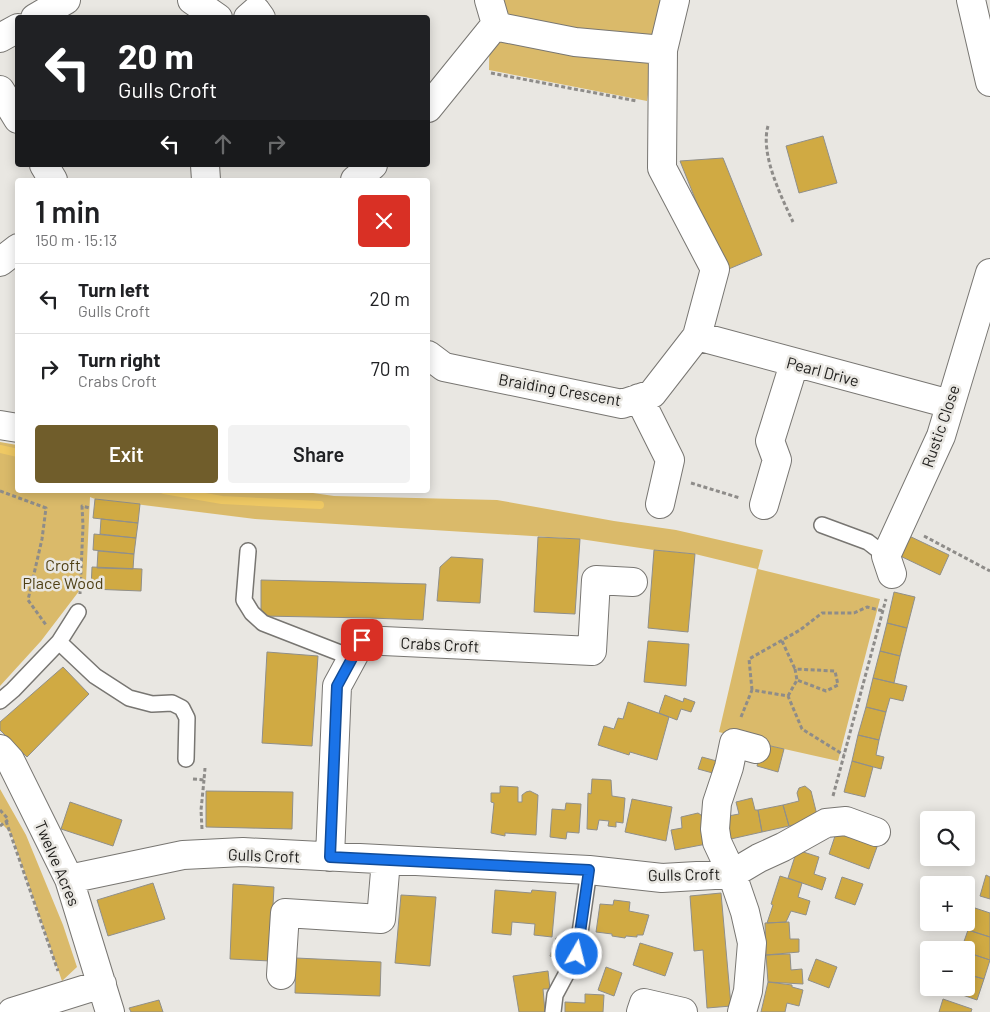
<!DOCTYPE html>
<meta charset="utf-8">
<style>
:root{--surface:#fff;--page:#f2f2f2;--text:#202124;--muted:#757577;--line:#e0e0e0;--accent:#705d2b}
body{margin:0;font-family:Barlow,sans-serif;background:var(--page);color:var(--text);height:100vh;display:flex;flex-direction:column;font-size:19px;white-space:nowrap}
*{box-sizing:border-box;margin:0}
p{font-size:16px;color:var(--muted)}
.icon{flex:none;width:28px;height:28px;fill:none;stroke:currentColor;stroke-width:2;stroke-linecap:round;stroke-linejoin:round}
.map{position:relative;flex:1;overflow:hidden}
.drawer{position:absolute;left:15px;top:178px;width:415px;height:315px;display:flex;flex-direction:column;background:var(--surface);border-radius:5px;box-shadow:0 2px 12px #0003}
.drawer>*{flex:none}
.top-card{position:absolute;left:15px;top:15px;width:415px;height:152px;border-radius:5px;box-shadow:0 2px 12px #0003;background:#202124;color:#fff;overflow:hidden}
.tools{position:absolute;left:920px;top:811px;display:grid;gap:10px}
.tools a{display:grid;place-items:center;width:55px;height:55px;border-radius:5px;background:var(--surface);box-shadow:0 2px 12px #0003;font-size:25px}
.pin{position:absolute;display:grid;place-items:center;width:42px;height:42px;color:#fff;margin:-21px;border-radius:10px;box-shadow:0 2px 8px #0006}
.me{position:absolute;width:55px;margin:-28px;rotate:8deg;stroke-linejoin:round;filter:drop-shadow(0 0 4px #0008)}
.turn{display:flex;align-items:center;gap:18px;height:105px;padding:0 20px;font-size:22px}
.turn .icon{width:65px;height:65px;stroke-width:2.5}
.turn b{display:block;font-size:35px;line-height:42px}
.lanes{display:flex;align-items:center;height:48px;padding:0 20px;background:#0003;justify-content:center;gap:25px;direction:ltr}
.lanes .off{opacity:.35}
.round{display:grid;place-items:center;flex:none;width:52px;height:52px;border-radius:5px;background:var(--page)}
.head{display:flex;align-items:center;justify-content:space-between;height:85px;padding:0 20px}
h1{font-size:30px;font-weight:600;line-height:38px}
.cta{display:flex;gap:10px;margin-top:auto;padding:10px 20px}
.cta a{flex:1;height:58px;border-radius:5px;background:var(--accent);color:#fff;font-size:20px;font-weight:600;line-height:58px;text-align:center}
.cta a+a{background:var(--page);color:var(--text)}
ul{padding:0;list-style:none}
li{display:flex;align-items:center;gap:15px;height:70px;padding:0 20px;border-top:1px solid var(--line)}
li div{flex:1}
li b{display:block;font-size:19px}
li em{font-style:normal}
.map>svg:first-child{display:block}
</style>
<div class="map">
<svg width="990" height="1012" viewBox="0 0 990 1012">
<rect width="100%" height="100%" fill="#e9e7e2"/>
<path fill="#daba6a" d="M 490,0 L 662,0 L 647,101 L 489,70 Z
M 0,442 L 17,445 L 18,490 L 292,490 L 334,496 L 497,500 L 614,521 L 676,530 L 763,550 L 758,569 L 880,599 L 838,761 L 762,744 L 719,732 L 757,569 L 695,554 L 654,550 L 580,539 L 255,519 L 95,499 L 90,497 L 86,582 L 41,641 L 0,686 Z
M 0,789 L 26,835 L 63,925 L 77,967 L 62,981 L 11,833 L 0,822 Z"/>
<g fill="none" stroke-linecap="round" stroke-linejoin="round">
<path stroke="#efc964" stroke-width="8" d="M 0,449 L 18,453
M 164,490 L 222,500 L 320,505"/>
</g>
<path fill="#d0aa43" stroke="#908f8a" d="M 823,136 L 837,183 L 799,193 L 786,146 Z
M 723,158 L 762,255 L 724,271 L 680,161 Z
M 95,499 L 140,504 L 138,523 L 93,518 Z
M 101,519 L 138,523 L 136,538 L 100,534 Z
M 94,534 L 136,538 L 134,554 L 93,550 Z
M 905,534 L 949,555 L 940,575 L 896,554 Z
M 538,537 L 580,539 L 575,614 L 534,612 Z
M 654,550 L 695,554 L 688,632 L 648,628 Z
M 98,551 L 134,554 L 133,569 L 97,568 Z
M 451,557 L 483,559 L 480,603 L 437,601 L 440,567 Z
M 92,567 L 142,569 L 141,591 L 91,589 Z
M 261,580 L 426,584 L 423,620 L 370,618 L 261,616 Z
M 894,592 L 915,597 L 907,628 L 887,623 Z
M 887,623 L 907,628 L 900,656 L 880,651 Z
M 648,641 L 689,644 L 686,686 L 644,682 Z
M 880,651 L 900,656 L 894,683 L 873,678 Z
M 267,652 L 318,656 L 312,746 L 262,743 Z
M 63,667 L 89,694 L 27,757 L 0,730 L 0,722 Z
M 873,678 L 907,686 L 903,701 L 890,698 L 886,712 L 866,707 Z
M 665,695 L 683,702 L 684,698 L 695,702 L 691,712 L 681,709 L 677,720 L 659,713 Z
M 628,702 L 669,717 L 657,760 L 630,752 L 629,755 L 598,745 L 604,726 L 614,729 L 618,718 L 623,719 Z
M 866,707 L 886,712 L 879,740 L 858,735 Z
M 858,735 L 879,740 L 876,755 L 884,757 L 881,769 L 852,761 Z
M 762,744 L 784,749 L 778,772 L 757,766 Z
M 702,757 L 724,763 L 720,775 L 698,769 Z
M 852,761 L 873,767 L 865,797 L 844,792 Z
M 592,779 L 611,780 L 612,796 L 625,798 L 623,823 L 616,822 L 616,827 L 608,826 L 609,821 L 599,820 L 597,830 L 587,829 L 588,793 L 591,794 Z
M 500,786 L 518,787 L 518,802 L 522,802 L 522,795 L 526,792 L 530,791 L 538,795 L 536,835 L 505,833 L 505,836 L 491,833 L 494,803 L 491,802 L 491,793 L 500,793 Z
M 805,786 L 811,791 L 818,819 L 789,826 L 783,805 L 799,801 L 797,793 L 799,788 Z
M 206,791 L 293,792 L 292,829 L 206,827 Z
M 752,798 L 755,810 L 758,810 L 762,832 L 722,841 L 717,818 L 739,814 L 736,802 Z
M 632,799 L 672,807 L 666,841 L 625,832 Z
M 70,802 L 122,820 L 113,846 L 61,829 Z
M 566,803 L 581,804 L 579,833 L 567,832 L 566,839 L 550,837 L 552,809 L 565,810 Z
M 783,805 L 789,826 L 762,832 L 758,810 Z
M 698,813 L 701,815 L 712,843 L 675,850 L 671,830 L 682,828 L 681,817 Z
M 836,833 L 877,847 L 869,869 L 829,854 Z
M 797,850 L 819,857 L 814,874 L 826,878 L 822,890 L 788,878 Z
M 986,875 L 990,877 L 990,899 L 980,896 Z
M 780,876 L 802,883 L 798,897 L 810,901 L 806,915 L 791,911 L 786,922 L 767,923 L 773,905 L 771,904 Z
M 842,877 L 863,884 L 855,905 L 835,898 Z
M 153,883 L 165,919 L 108,936 L 97,900 Z
M 233,884 L 274,887 L 270,961 L 230,959 Z
M 495,890 L 531,893 L 532,890 L 556,892 L 552,937 L 534,935 L 535,924 L 512,922 L 511,935 L 492,933 Z
M 721,893 L 731,1006 L 707,1008 L 703,950 L 694,951 L 690,896 Z
M 401,895 L 436,897 L 430,966 L 395,963 Z
M 614,900 L 630,902 L 629,911 L 649,915 L 643,935 L 637,935 L 637,937 L 626,936 L 625,938 L 612,936 L 612,934 L 596,932 L 600,904 L 613,905 Z
M 975,908 L 990,913 L 990,937 L 968,930 Z
M 789,922 L 790,939 L 799,939 L 799,952 L 766,955 L 765,923 Z
M 968,930 L 990,937 L 990,960 L 966,952 L 966,950 L 961,950 Z
M 556,938 L 568,942 L 562,960 L 550,956 Z
M 640,943 L 673,953 L 665,976 L 633,965 Z
M 966,952 L 990,960 L 984,979 L 966,974 Z
M 790,954 L 791,970 L 802,969 L 803,984 L 768,982 L 766,955 Z
M 296,958 L 381,962 L 380,996 L 295,993 Z
M 816,959 L 837,967 L 829,988 L 808,980 Z
M 606,967 L 622,973 L 614,996 L 598,990 Z
M 548,971 L 550,989 L 543,989 L 545,1012 L 519,1012 L 513,976 Z
M 966,974 L 984,979 L 977,1000 L 948,990 L 949,988 L 966,988 Z
M 768,982 L 792,985 L 792,987 L 803,990 L 799,1006 L 787,1003 L 785,1012 L 761,1012 Z
M 585,994 L 604,995 L 603,1012 L 565,1012 L 565,1002 L 585,1003 Z
M 943,999 L 972,1009 L 971,1012 L 939,1012 Z
M 159,1000 L 163,1012 L 131,1012 L 129,1008 Z"/>
<g fill="none" stroke-linecap="round" stroke-linejoin="round">
<defs>
<path id="lane" d="M 822,525 L 868,542 L 886,556
M 248,551 L 244,600 L 252,613 L 263,623 L 353,658
M 59,642 L 95,676 L 129,698 L 152,704 L 172,703 L 182,708 L 187,718 L 186,759
M 0,701 L 13,690 L 59,642 L 78,612
M 553,1012 L 555,995 L 577,954 L 589,870"/>
<path id="street" d="M 192,0 L 218,18
M 971,0 L 990,82
M 35,18 L 66,0
M 248,18 L 256,11 L 261,18
M 496,24 L 504,28 L 575,42 L 663,50
M 0,38 L 18,28
M 0,90 L 18,119
M 428,108 L 496,24 L 489,0
M 44,165 L 53,180
M 205,165 L 206,180
M 355,180 L 373,165
M 0,262 L 18,248
M 697,336 L 950,404
M 428,355 L 444,367 L 622,404 L 652,394 L 697,336 L 715,269 L 662,168 L 663,50 L 675,0
M 639,398 L 670,460 L 660,504
M 0,425 L 18,428
M 764,505 L 777,460 L 770,441 L 794,364
M 892,574 L 886,556 L 941,436 L 990,273
M 0,749 L 10,760 L 69,879 L 110,1012
M 330,857 L 337,686 L 362,640 L 592,651 L 596,580 L 633,582
M 69,879 L 183,855 L 243,852 L 589,870 L 662,878 L 732,874 L 759,858 L 783,847 L 826,823 L 846,821 L 876,832
M 281,975 L 285,913 L 381,919 L 386,860
M 12,1012 L 102,984
M 641,1012 L 644,1003 L 683,1012
M 742,1012 L 748,991 L 752,943 L 745,912 L 732,874 L 717,842 L 715,829 L 717,803 L 729,767 L 734,743 L 756,749"/>
</defs>
<use href="#lane" stroke="#787672" stroke-width="18"/>
<use href="#street" stroke="#787672" stroke-width="30"/>
<path stroke="#8e8c89" stroke-width="3" stroke-dasharray="4 2.5" stroke-linecap="butt" d="M 491,73 L 637,101
M 768,126 C 760,154 781,196 793,222
M 691,483 L 740,498
M 0,491 L 46,508 L 42,539 L 28,600 L 46,625
M 924,536 L 990,571
M 80,594 L 83,526 L 82,506 L 90,508
M 782,641 L 795,669
M 752,690 L 749,659 L 800,630 L 822,613 L 854,613 L 867,607 L 883,611
M 788,696 L 797,680 L 826,691 L 838,685 L 835,671 L 795,669 L 797,680
M 741,717 L 752,690 L 788,696 L 802,729 L 844,755
M 193,779 L 204,780 L 205,768
M 833,796 L 886,599
M 0,810 L 8,819
M 6,821 L 58,971
M 0,826 L 8,820
M 202,829 L 201,810 L 204,780"/>
<use href="#lane" stroke="#fff" stroke-width="15"/>
<use href="#street" stroke="#fff" stroke-width="28"/>
</g>
<g fill="none" stroke-linecap="round" stroke-linejoin="round">
<defs>
<path id="route" d="M 362,640 L 337,686 L 330,857 L 589,870 L 577,954"/>
</defs>
<use href="#route" stroke="#114b97" stroke-width="12"/>
<use href="#route" stroke="#1a73e8" stroke-width="9"/>
</g>
<g text-anchor="middle" dominant-baseline="central" stroke-width="5" stroke-linejoin="round" paint-order="stroke">
<g font-size="16" fill="#21201e" stroke="#e9e7e2">
<text transform="translate(823 371) rotate(15)">Pearl Drive</text>
<text transform="translate(560 389) rotate(10)">Braiding Crescent</text>
<text transform="translate(940 426) rotate(-71)">Rustic Close</text>
<text transform="translate(440 644) rotate(3)">Crabs Croft</text>
<text transform="translate(264 855) rotate(2)">Gulls Croft</text>
<text transform="translate(58 863) rotate(67)">Twelve Acres</text>
<text transform="translate(684 874) rotate(-1)">Gulls Croft</text>
</g>
<g font-size="16" fill="#4e3f14" stroke="#e9e7e2">
<text x="63" y="564">Croft<tspan x="63" dy="18">Place Wood</tspan></text>
</g>
</g>
</svg>
<div class="tools">
<a><svg class="icon" aria-label="search" viewBox="0 0 24 24"><circle cx="10" cy="10" r="6"/><path d="M15 15l6 6"/></svg></a>
<a>+</a>
<a>−</a>
</div>
<div class="pin" style="left:362px;top:640px;background:#d93025"><svg class="icon" aria-label="arrive" viewBox="0 0 24 24"><path d="M6 21V4h12l-3 4 3 4H6"/></svg></div>
<svg class="me" style="left:577px;top:954px" viewBox="-20 -20 40 40"><circle r="17" fill="#1a73e8" stroke="#fff" stroke-width="3"/><path d="M0-11L8 9 0 5-8 9z" fill="#fff"/></svg>
<div class="top-card">
<div class="turn"><svg class="icon" aria-label="left" viewBox="0 0 24 24"><path d="M17 20v-9H6M10 6l-5 5 5 5"/></svg><div><b>20 m</b>Gulls Croft</div></div>
<div class="lanes"><svg class="icon" aria-label="left" viewBox="0 0 24 24"><path d="M17 20v-9H6M10 6l-5 5 5 5"/></svg><svg class="icon off" aria-label="ahead" viewBox="0 0 24 24"><path d="M12 20V5M6 11l6-6 6 6"/></svg><svg class="icon off" aria-label="right" viewBox="0 0 24 24"><path d="M7 20v-9h11M14 6l5 5-5 5"/></svg></div>
</div>
<section class="drawer">
<div class="head"><div><h1>1 min</h1><p>150 m · 15:13</p></div><a class="round" style="background:#d93025;color:#fff"><svg class="icon" aria-label="close" viewBox="0 0 24 24"><path d="M6 6l12 12M18 6L6 18"/></svg></a></div>
<ul>
<li><svg class="icon" aria-label="left" viewBox="0 0 24 24"><path d="M17 20v-9H6M10 6l-5 5 5 5"/></svg><div><b>Turn left</b><p>Gulls Croft</p></div><em>20 m</em></li>
<li><svg class="icon" aria-label="right" viewBox="0 0 24 24"><path d="M7 20v-9h11M14 6l5 5-5 5"/></svg><div><b>Turn right</b><p>Crabs Croft</p></div><em>70 m</em></li>
</ul>
<div class="cta"><a>Exit</a><a>Share</a></div>
</section>
</div>
